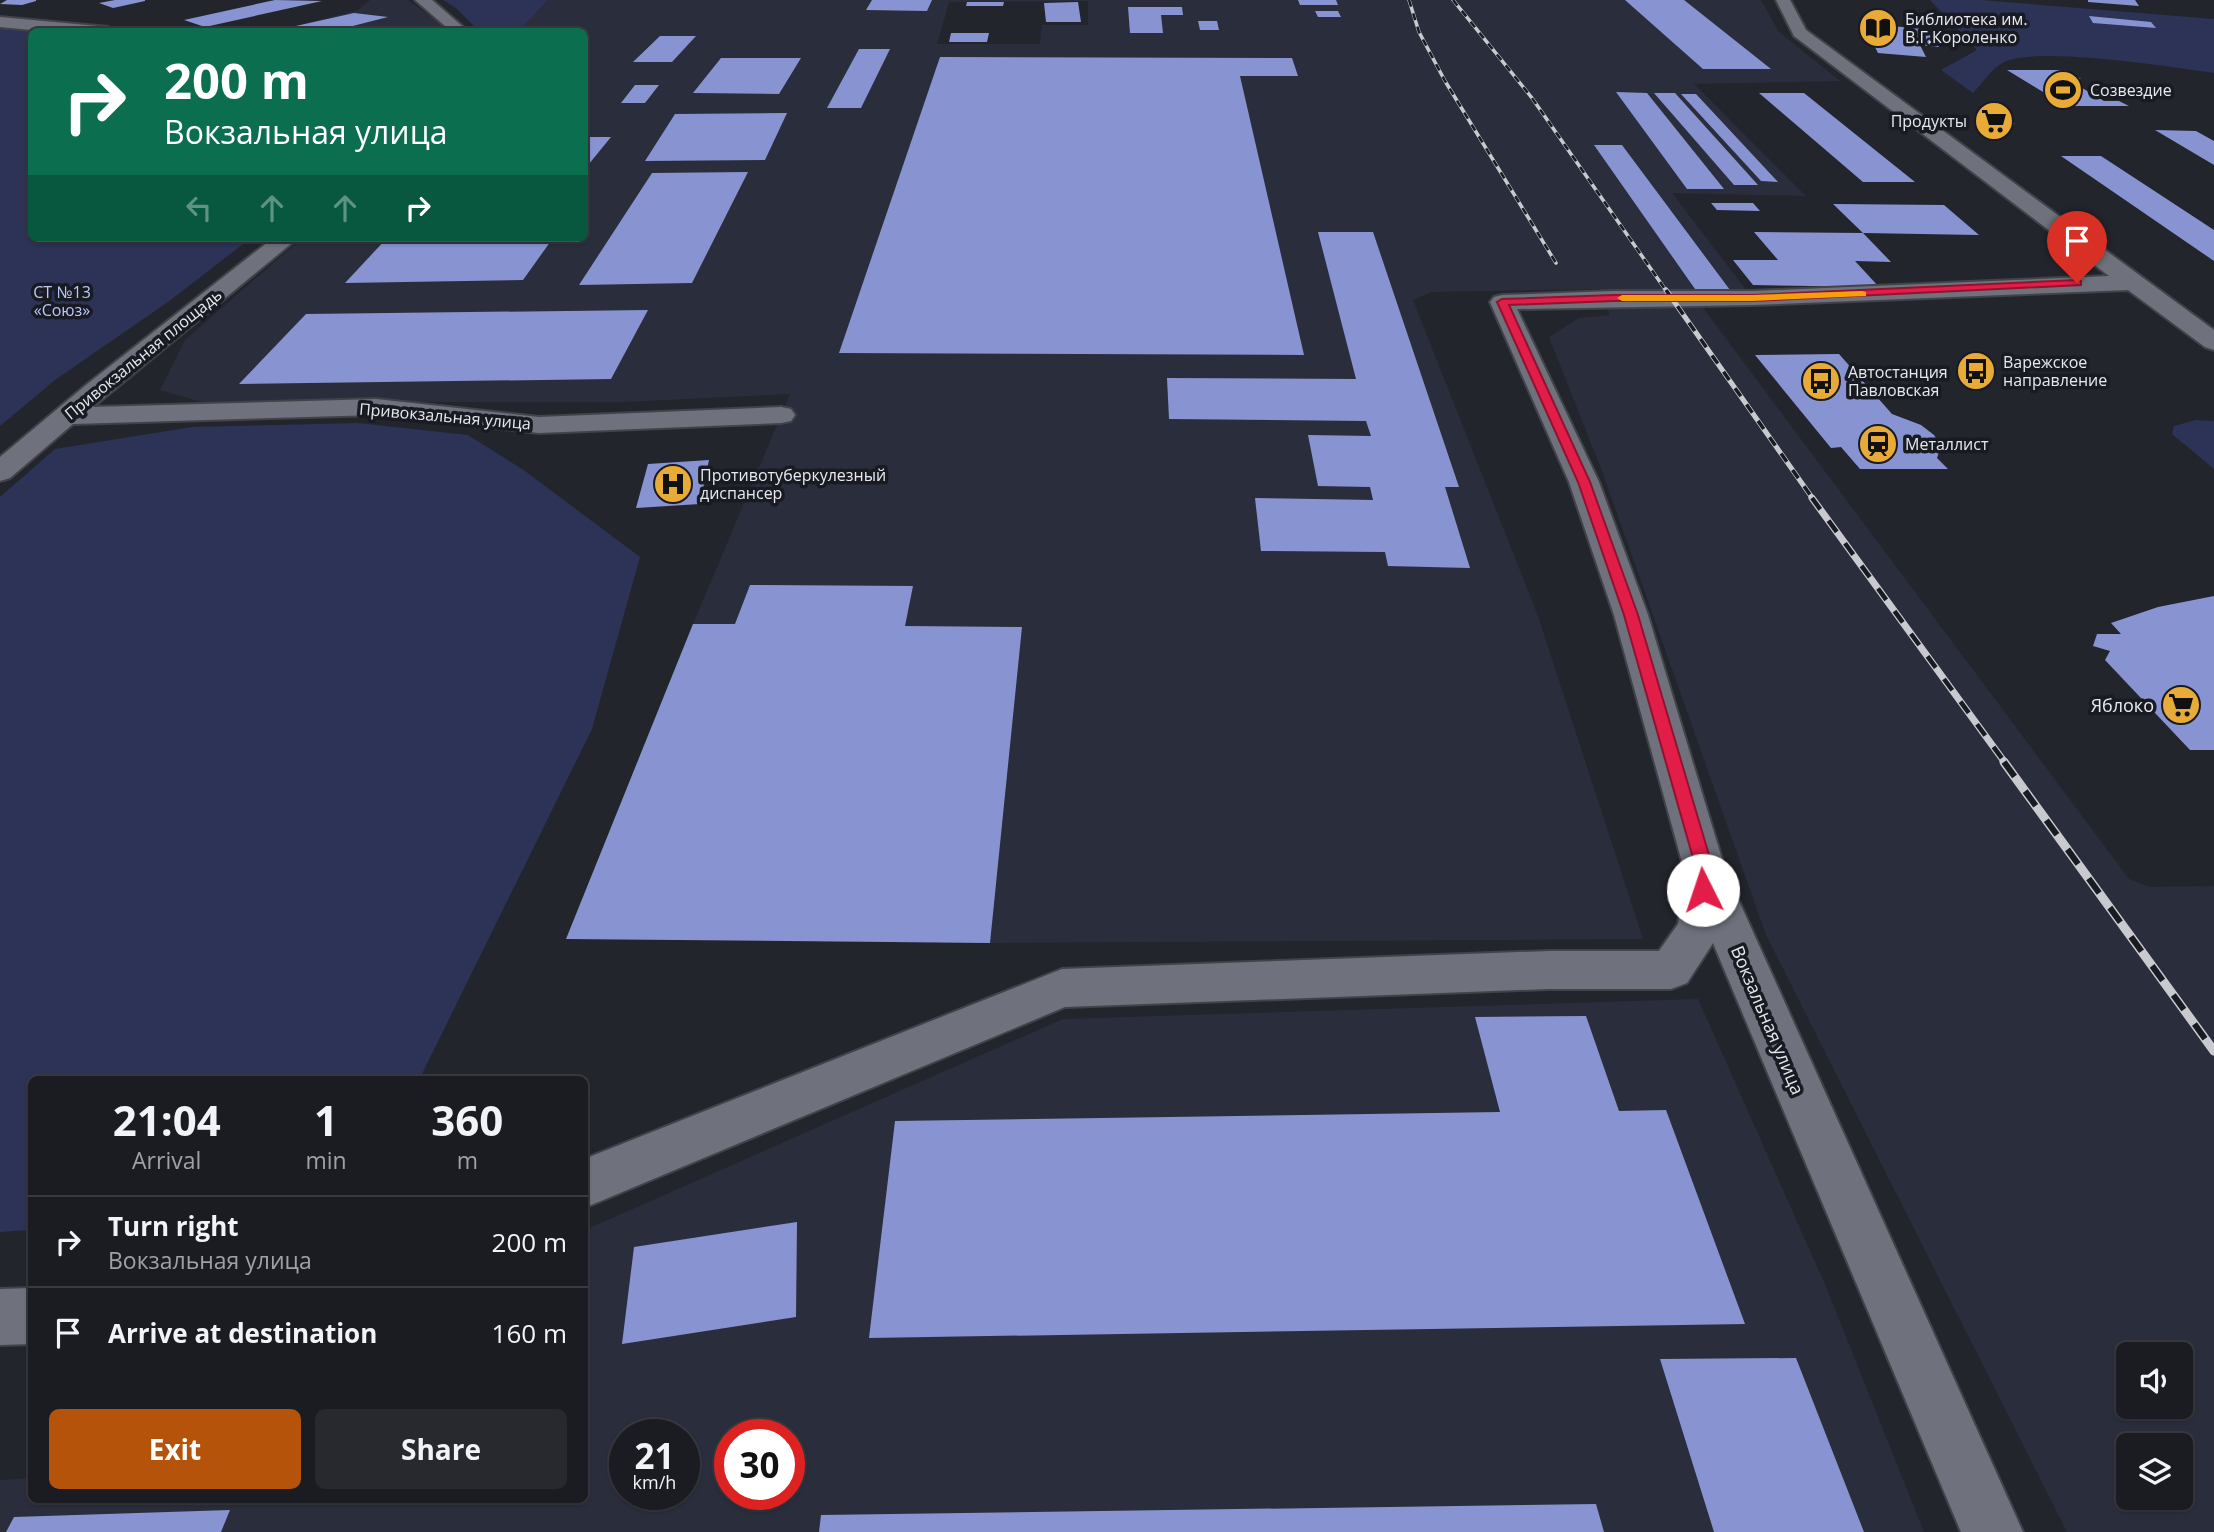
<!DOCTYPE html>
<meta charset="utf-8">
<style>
:root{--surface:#1a1c22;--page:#27292f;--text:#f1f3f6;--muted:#9fa1a5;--line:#383a40;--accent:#b45309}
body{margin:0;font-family:"Open Sans",sans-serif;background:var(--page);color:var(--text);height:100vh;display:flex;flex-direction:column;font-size:26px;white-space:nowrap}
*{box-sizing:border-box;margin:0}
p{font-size:23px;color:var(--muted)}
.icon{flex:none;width:38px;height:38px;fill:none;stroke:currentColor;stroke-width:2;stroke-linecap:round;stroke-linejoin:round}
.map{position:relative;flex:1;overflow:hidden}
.details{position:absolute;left:28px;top:1076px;width:560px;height:427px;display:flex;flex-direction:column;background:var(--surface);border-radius:10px;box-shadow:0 2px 5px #0004,0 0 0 2px var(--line)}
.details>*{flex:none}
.top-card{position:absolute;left:28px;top:28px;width:560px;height:214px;border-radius:10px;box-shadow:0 2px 5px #0004,0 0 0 2px var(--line);background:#0b6e4f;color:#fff;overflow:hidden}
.tools{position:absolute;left:2116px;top:1342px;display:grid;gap:14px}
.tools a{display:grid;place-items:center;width:77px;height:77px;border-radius:10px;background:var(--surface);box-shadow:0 2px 5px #0004,0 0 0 2px var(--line);font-size:35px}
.speed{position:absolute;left:609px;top:1419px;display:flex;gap:14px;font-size:35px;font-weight:700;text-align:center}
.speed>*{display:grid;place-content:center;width:91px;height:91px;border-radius:50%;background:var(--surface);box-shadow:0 2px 5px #0004,0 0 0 2px var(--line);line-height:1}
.speed small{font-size:18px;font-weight:400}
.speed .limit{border:10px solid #d22;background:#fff;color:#111}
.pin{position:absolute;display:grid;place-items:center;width:60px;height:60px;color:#fff;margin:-72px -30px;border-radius:50% 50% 50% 0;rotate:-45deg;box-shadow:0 0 7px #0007}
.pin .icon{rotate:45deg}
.me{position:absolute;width:77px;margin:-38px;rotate:356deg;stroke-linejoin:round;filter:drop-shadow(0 0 5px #0008)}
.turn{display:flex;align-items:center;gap:24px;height:147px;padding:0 21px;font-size:32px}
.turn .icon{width:91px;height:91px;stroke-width:2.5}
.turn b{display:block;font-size:49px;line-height:60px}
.lanes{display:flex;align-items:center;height:66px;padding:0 21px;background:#0003;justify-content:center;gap:35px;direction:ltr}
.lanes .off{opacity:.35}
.eta{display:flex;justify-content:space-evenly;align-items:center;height:119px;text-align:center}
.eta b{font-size:42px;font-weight:700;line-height:49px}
.primary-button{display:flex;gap:14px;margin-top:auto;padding:14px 21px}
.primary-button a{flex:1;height:80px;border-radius:10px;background:var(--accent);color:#fff;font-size:28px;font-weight:700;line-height:80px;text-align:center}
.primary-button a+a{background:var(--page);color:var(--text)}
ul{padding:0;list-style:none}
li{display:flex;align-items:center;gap:21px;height:91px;padding:0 21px;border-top:2px solid var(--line)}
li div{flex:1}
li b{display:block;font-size:26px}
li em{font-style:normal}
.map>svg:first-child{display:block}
</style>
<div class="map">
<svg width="2214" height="1532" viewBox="0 0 2214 1532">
<rect width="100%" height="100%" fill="#23252d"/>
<path fill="#2a2e3c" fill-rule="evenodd" d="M 370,0 L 408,0 L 451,31 L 272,32 L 358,10 Z
M 548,0 L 1761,0 L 1779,32 L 1840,81 L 1694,84 L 1806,196 L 1672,193 L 1747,291 L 1695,297 L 2129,879 L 2149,887 L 2214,886 L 2214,1532 L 2067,1532 L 1766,935 L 1602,471 L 1549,337 L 1579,318 L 1610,315 L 1600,289 L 1432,292 L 1413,300 L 1538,616 L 1643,939 L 990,943 L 566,939 L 693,624 L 790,394 L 623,402 L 202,402 L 160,390 L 185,340 L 302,238 L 584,238 L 584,32 L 519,31 ZM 1088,1 L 1088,25 L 1042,25 L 1040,44 L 937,44 L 949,2 ZM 2128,1354 L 2180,1354 L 2180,1407 L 2128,1407 ZM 2128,1446 L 2180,1446 L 2180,1498 L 2128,1498 Z
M 1698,999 L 1827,1289 L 1924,1532 L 0,1532 L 0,1480 L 31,1478 L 32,1500 L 584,1500 L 585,1230 L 1063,1019 ZM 625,1435 L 684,1435 L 684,1494 L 625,1494 ZM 730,1435 L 789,1435 L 789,1494 L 730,1494 Z"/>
<path fill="#2c3356" d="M 443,0 L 548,0 L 519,31 L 480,32 L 456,8 Z
M 1930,0 L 1981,0 L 2214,19 L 2214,73 C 2170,67 2039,46 2004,62 C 1992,68 1982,84 1973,93 L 1941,70 L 1977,50 Z
M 0,27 L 73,31 L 32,32 L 32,238 L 251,238 L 168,302 L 55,380 L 0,426 Z
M 2196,420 L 2214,421 L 2214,469 L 2172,434 L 2174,426 Z
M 358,423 L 468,435 L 525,471 L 640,557 L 592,729 L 419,1080 L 32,1080 L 31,1230 L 0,1232 L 0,497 L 55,449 L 192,427 Z"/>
<path fill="#8894d1" d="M 7,0 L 36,0 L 36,1 L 22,5 L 0,4 Z
M 115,0 L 145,0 L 145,1 L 113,8 L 99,3 Z
M 275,0 L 322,1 L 205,27 L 184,20 Z
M 872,0 L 932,0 L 927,11 L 866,10 Z
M 1298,0 L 1336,0 L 1338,5 L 1300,5 Z
M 1625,0 L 1684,0 L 1771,69 L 1703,69 Z
M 2088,0 L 2135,0 L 2139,6 L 2088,2 Z
M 967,2 L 1004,2 L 1003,6 L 966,6 Z
M 1078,2 L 1081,22 L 1046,22 L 1044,3 Z
M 1128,7 L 1182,7 L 1183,15 L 1161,15 L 1163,33 L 1130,33 Z
M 1315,11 L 1338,11 L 1341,17 L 1318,17 Z
M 354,13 L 388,17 L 329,32 L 297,32 L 287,28 Z
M 2089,16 L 2151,22 L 2156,28 L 2093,23 Z
M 1198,21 L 1217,21 L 1219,30 L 1200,30 Z
M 1863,24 L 1929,29 L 1939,47 L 1920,45 L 1926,57 L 1878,53 Z
M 951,33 L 989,33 L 987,42 L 949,42 Z
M 660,36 L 696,36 L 672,62 L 633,62 Z
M 859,49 L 890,49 L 861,108 L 827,108 Z
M 940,57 L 1292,58 L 1298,76 L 1240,76 L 1304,355 L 839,353 Z
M 721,58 L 801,58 L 779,94 L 693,93 Z
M 2007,70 L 2065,70 L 2081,79 L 2067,79 L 2104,101 L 2119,101 L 2129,106 L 2066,106 Z
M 635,85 L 659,85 L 645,103 L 621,103 Z
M 1616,92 L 1647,93 L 1724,189 L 1687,189 Z
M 1654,93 L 1675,93 L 1758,185 L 1734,185 Z
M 1759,93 L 1804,93 L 1915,182 L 1863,182 Z
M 1681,94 L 1696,94 L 1778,182 L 1761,181 Z
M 787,113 L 765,160 L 645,161 L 675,114 Z
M 2003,117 L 2015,124 L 1985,125 L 1974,118 Z
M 2155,130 L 2196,131 L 2214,141 L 2214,165 Z
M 584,137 L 611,137 L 584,170 Z
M 1594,145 L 1622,145 L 1730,290 L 1695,289 Z
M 2061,156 L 2101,156 L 2214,230 L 2214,261 Z
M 748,172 L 692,283 L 579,285 L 652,173 Z
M 1711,203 L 1753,203 L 1760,211 L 1717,210 Z
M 1833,204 L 1944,205 L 1979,235 L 1863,233 L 1891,262 L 1855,261 L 1879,287 L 1753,285 L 1733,260 L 1778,260 L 1754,232 L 1863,233 Z
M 1318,232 L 1373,232 L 1459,487 L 1445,487 L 1470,568 L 1388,566 L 1385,552 L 1261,551 L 1255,498 L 1373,500 L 1370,487 L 1318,486 L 1308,435 L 1371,436 L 1366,421 L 1169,419 L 1167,378 L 1356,379 Z
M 387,238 L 553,238 L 523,280 L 345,283 Z
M 648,310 L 611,379 L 239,384 L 306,314 Z
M 1839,354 L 1892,414 L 1921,425 L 1934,435 L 1941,446 L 1937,458 L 1948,469 L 1860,469 L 1841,447 L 1831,448 L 1755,355 Z
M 709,460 L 700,504 L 636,508 L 648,464 Z
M 750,585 L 913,586 L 905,626 L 1022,627 L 990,943 L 566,939 L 693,624 L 735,624 Z
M 2214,596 L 2214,750 L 2190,750 L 2105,660 L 2110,651 L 2093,646 L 2097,634 L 2121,634 L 2111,623 L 2158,607 Z
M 1586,1016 L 1619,1111 L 1666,1110 L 1745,1324 L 869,1338 L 895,1121 L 1500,1112 L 1475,1017 Z
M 797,1222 L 796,1317 L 622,1344 L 634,1247 Z
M 1796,1358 L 1864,1532 L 1714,1532 L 1660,1359 Z
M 1596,1504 L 1604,1532 L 819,1532 L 821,1515 Z
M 230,1510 L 221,1532 L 6,1532 L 14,1517 Z"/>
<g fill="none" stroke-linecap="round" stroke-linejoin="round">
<defs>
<path id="minor" d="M 415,0 L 432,0 L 469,32 L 452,32 Z
M 1776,0 L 1790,0 L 1806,30 L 2214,330 L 2214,350 L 2205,347 L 2128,290 L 1752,305 L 1517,309 L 1599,482 L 1648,615 L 1726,872 L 2023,1532 L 1961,1532 L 1713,943 L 1687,983 L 1671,989 L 1549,989 L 1065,1007 L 584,1208 L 584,1159 L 1062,969 L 1549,951 L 1659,951 L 1678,924 L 1685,873 L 1614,615 L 1569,482 L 1490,302 L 1494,297 L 1502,295 L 1614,291 L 1752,291 L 2109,276 L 1794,36 Z
M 0,17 L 108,27 L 115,32 L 53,32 L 0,27 Z
M 273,238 L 298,238 L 93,407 L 376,399 L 539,417 L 781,407 L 791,409 L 795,415 L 791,421 L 781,423 L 539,433 L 376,415 L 73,424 L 10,478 L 0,481 L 0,457 L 86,385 Z
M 32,1288 L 32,1344 L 0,1345 L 0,1289 Z"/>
</defs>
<use href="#minor" stroke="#414349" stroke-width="4"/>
<use href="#minor" fill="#6f727c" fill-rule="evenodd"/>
<defs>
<path id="rail-far3" d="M 1409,0 L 1419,32 L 1445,81 L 1556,263
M 1453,0 L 1532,98 L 1667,292"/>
<path id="rail-far2" d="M 1666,290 L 1813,499"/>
<path id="rail-far1" d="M 1812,498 L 2006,764"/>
<path id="rail" d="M 2004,762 L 2214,1051"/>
</defs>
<use href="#rail-far3" stroke="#c8cacf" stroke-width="3.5"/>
<use href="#rail-far2" stroke="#c8cacf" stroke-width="5"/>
<use href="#rail-far1" stroke="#c8cacf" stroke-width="7"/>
<use href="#rail" stroke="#c8cacf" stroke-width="9"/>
<use href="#rail-far3" stroke="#191b23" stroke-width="2.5" stroke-dasharray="7" stroke-linecap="butt"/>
<use href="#rail-far2" stroke="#191b23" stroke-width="3.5" stroke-dasharray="10" stroke-linecap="butt"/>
<use href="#rail-far1" stroke="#191b23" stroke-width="4.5" stroke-dasharray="14" stroke-linecap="butt"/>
<use href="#rail" stroke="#191b23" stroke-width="6" stroke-dasharray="18" stroke-linecap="butt"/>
</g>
<path fill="#e11d48" stroke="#92132f" stroke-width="2" d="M 2077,280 L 2081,281 L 2081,285 L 1752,301 L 1614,301 L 1509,305 L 1590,482 L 1638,615 L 1714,872 L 1709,895 L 1697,895 L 1694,890 L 1697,872 L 1624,615 L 1578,482 L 1497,302 L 1502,299 L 1614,295 L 1752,295 Z"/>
<path fill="#f59e0b" d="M 1862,291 L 1866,292 L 1866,296 L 1752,301 L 1622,301 L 1617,298 L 1622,295 L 1752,295 Z"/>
<defs>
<symbol id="library-disc" viewBox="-11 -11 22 22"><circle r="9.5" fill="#e8ab37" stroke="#191b23"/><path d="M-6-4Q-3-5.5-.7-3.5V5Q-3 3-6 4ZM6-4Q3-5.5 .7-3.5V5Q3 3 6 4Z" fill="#111"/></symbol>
<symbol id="stadium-disc" viewBox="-11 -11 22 22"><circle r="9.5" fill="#e8ab37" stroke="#191b23"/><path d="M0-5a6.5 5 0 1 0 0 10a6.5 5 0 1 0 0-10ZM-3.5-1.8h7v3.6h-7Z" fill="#111"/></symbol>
<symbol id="supermarket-disc" viewBox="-11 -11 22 22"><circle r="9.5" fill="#e8ab37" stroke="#191b23"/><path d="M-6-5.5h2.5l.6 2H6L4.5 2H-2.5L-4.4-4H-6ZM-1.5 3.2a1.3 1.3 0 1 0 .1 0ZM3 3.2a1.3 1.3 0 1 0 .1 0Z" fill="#111"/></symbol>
<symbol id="bus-disc" viewBox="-11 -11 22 22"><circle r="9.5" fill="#e8ab37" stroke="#191b23"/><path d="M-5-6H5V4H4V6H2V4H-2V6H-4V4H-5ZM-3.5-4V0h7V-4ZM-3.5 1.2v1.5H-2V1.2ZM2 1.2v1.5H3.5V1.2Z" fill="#111"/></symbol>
<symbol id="station-disc" viewBox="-11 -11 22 22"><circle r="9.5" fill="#e8ab37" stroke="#191b23"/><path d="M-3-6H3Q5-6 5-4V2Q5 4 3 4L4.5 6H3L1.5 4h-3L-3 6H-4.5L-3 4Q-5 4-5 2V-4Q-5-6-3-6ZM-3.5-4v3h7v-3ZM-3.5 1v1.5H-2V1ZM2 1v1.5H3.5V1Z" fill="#111"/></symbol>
<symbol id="hospital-disc" viewBox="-11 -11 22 22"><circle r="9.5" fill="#e8ab37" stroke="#191b23"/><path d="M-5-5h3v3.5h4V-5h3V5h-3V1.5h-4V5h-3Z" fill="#111"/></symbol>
</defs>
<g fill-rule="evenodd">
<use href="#library-disc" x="1856" y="6" width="44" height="44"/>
<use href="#stadium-disc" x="2041" y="68" width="44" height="44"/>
<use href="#supermarket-disc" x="1972" y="99" width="44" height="44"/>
<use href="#bus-disc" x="1954" y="349" width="44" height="44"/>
<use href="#bus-disc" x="1799" y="359" width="44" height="44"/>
<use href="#station-disc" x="1856" y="422" width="44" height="44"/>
<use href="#hospital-disc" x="651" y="462" width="44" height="44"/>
<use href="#supermarket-disc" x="2159" y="683" width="44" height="44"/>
</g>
<g text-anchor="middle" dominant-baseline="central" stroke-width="7" stroke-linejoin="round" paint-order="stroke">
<g font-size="16" fill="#e7e9ee" stroke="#191b23" text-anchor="start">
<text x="1905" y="19">Библиотека им.<tspan x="1905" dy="18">В.Г.Короленко</tspan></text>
<text x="2090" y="90">Созвездие</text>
<text x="1967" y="121" text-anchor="end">Продукты</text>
<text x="2003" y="362">Варежское<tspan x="2003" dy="18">направление</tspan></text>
<text x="1848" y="372">Автостанция<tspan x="1848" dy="18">Павловская</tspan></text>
<text x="1905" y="444">Металлист</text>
<text x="700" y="475">Противотуберкулезный<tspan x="700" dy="18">диспансер</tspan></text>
</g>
<g font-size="16" fill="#bbc6f9" stroke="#191b23">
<text x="62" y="292">СТ №13<tspan x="62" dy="18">«Союз»</tspan></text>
</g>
<g font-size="16" fill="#e7e9ee" stroke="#191b23">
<text transform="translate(143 354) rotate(-39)">Привокзальная площадь</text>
<text transform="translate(445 416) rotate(5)">Привокзальная улица</text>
</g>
<g font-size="18" fill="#e7e9ee" stroke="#191b23" text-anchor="end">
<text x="2154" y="705">Яблоко</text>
</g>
<g font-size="18" fill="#e7e9ee" stroke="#191b23">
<text transform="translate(1768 1020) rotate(67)">Вокзальная улица</text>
</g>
</g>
</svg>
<div class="tools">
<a><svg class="icon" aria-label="sound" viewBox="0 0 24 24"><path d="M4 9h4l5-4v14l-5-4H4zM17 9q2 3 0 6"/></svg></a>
<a><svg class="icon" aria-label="layers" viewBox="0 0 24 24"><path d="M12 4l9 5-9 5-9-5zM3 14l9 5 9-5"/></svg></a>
</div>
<div class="speed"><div>21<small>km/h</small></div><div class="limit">30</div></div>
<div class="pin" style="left:2077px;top:283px;background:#d93025"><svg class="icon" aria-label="arrive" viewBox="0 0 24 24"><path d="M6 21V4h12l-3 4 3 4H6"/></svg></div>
<svg class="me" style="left:1703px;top:890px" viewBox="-20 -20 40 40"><circle r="19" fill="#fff"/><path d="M0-13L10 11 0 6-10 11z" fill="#e11d48"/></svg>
<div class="top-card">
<div class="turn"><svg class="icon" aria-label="right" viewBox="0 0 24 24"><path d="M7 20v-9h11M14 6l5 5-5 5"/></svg><div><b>200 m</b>Вокзальная улица</div></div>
<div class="lanes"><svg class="icon off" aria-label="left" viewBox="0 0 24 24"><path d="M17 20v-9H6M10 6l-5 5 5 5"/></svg><svg class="icon off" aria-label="ahead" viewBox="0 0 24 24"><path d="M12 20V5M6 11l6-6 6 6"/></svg><svg class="icon off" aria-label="ahead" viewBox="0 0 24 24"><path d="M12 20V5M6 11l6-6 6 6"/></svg><svg class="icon" aria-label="right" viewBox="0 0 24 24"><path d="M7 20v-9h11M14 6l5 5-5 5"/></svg></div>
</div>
<section class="details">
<div class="eta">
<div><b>21:04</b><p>Arrival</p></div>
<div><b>1</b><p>min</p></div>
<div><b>360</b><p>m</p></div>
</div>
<ul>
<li><svg class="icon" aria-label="right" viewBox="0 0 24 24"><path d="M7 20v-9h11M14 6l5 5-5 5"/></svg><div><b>Turn right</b><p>Вокзальная улица</p></div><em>200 m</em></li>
<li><svg class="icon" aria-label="arrive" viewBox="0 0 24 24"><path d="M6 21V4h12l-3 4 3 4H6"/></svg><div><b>Arrive at destination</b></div><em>160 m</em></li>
</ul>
<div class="primary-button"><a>Exit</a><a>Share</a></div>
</section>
</div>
